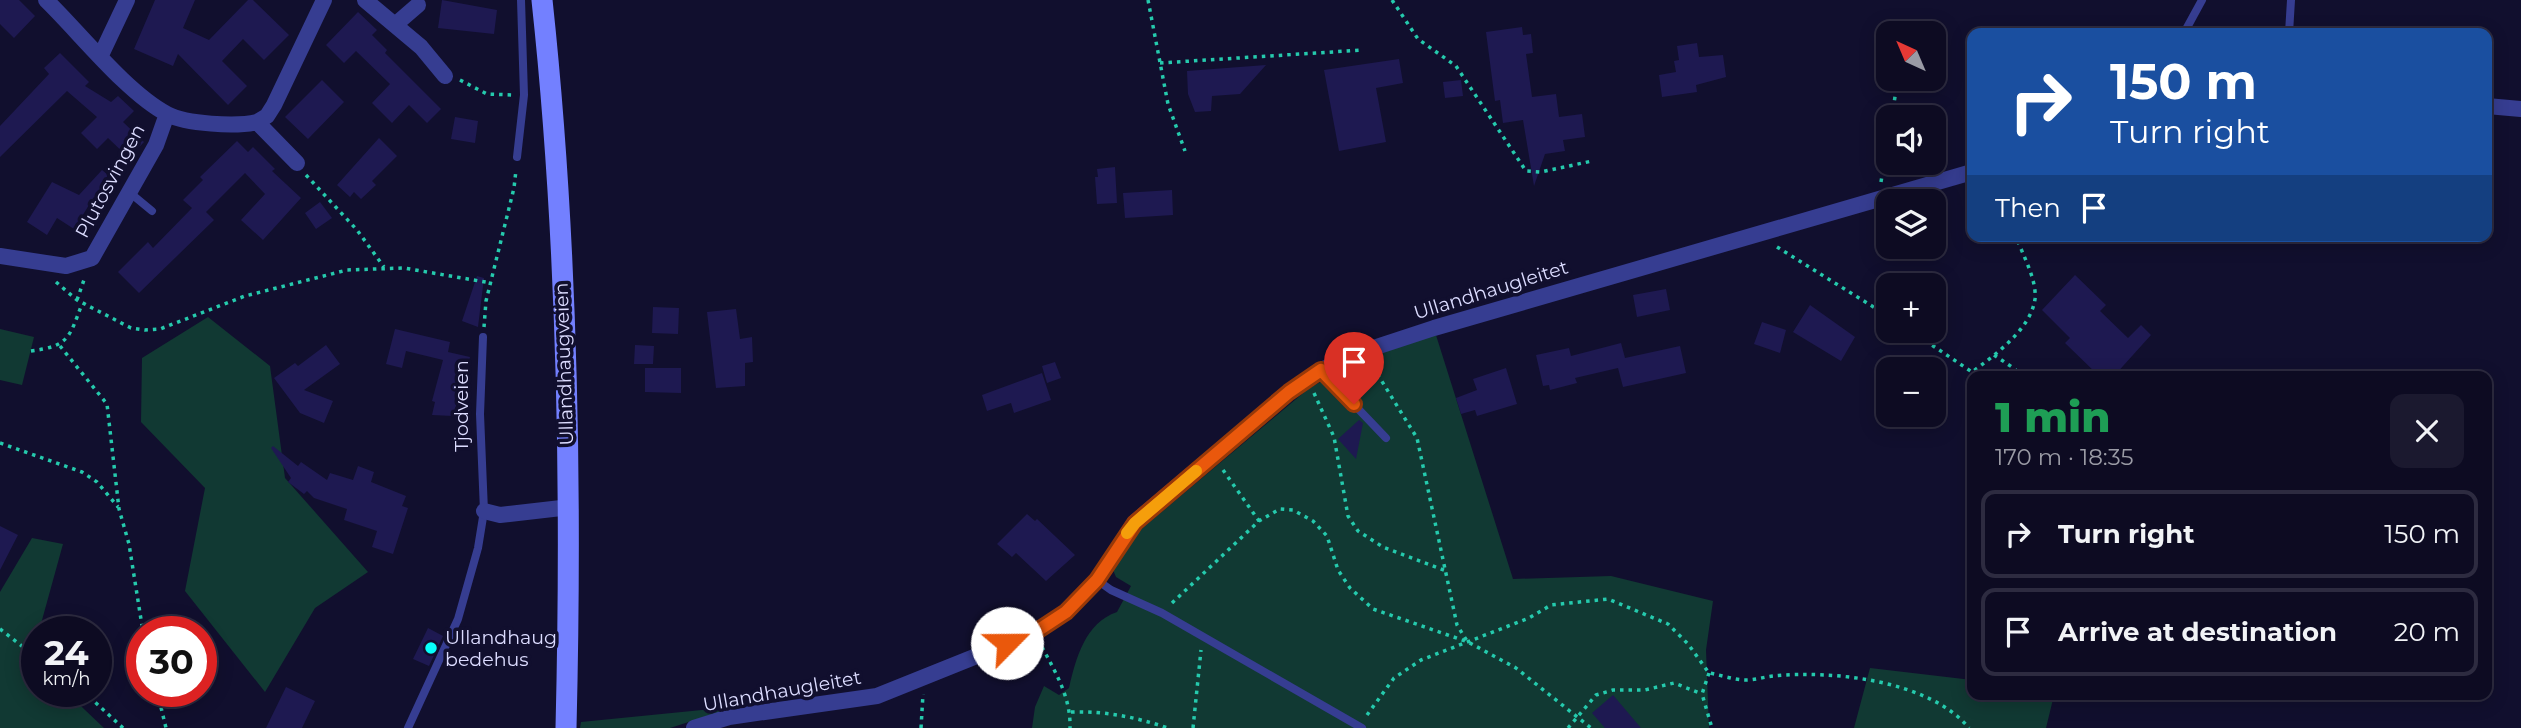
<!DOCTYPE html>
<meta charset="utf-8">
<style>
:root{--surface:#0d0b22;--page:#1b192f;--text:#f1f3f6;--muted:#9a9ba5;--line:#2d2b40}
body{margin:0;font-family:Montserrat,sans-serif;background:var(--page);color:var(--text);height:100vh;display:flex;flex-direction:column;font-size:26px;white-space:nowrap}
*{box-sizing:border-box;margin:0}
p{font-size:23px;color:var(--muted)}
.icon{flex:none;width:38px;height:38px;fill:none;stroke:currentColor;stroke-width:2;stroke-linecap:round;stroke-linejoin:round}
.map{position:relative;flex:1;overflow:hidden}
.sheet{position:absolute;left:1967px;top:371px;width:525px;height:329px;display:flex;flex-direction:column;background:var(--surface);border-radius:14px;box-shadow:0 4px 18px #0003,0 0 0 2px var(--line)}
.sheet>*{flex:none}
.guide{position:absolute;left:1967px;top:28px;width:525px;height:214px;border-radius:14px;box-shadow:0 4px 18px #0003,0 0 0 2px var(--line);background:#1a4fa0;color:#fff;overflow:hidden}
.needle{width:46px;rotate:316deg}
.buttons{position:absolute;left:1876px;top:21px;display:grid;gap:14px}
.buttons a{display:grid;place-items:center;width:70px;height:70px;border-radius:14px;background:var(--surface);box-shadow:0 4px 18px #0003,0 0 0 2px var(--line);font-size:35px}
.speed{position:absolute;left:21px;top:616px;display:flex;gap:14px;font-size:35px;font-weight:700;text-align:center}
.speed>*{display:grid;place-content:center;width:91px;height:91px;border-radius:50%;background:var(--surface);box-shadow:0 4px 18px #0003,0 0 0 2px var(--line);line-height:1}
.speed small{font-size:18px;font-weight:400}
.speed .limit{border:10px solid #d22;background:#fff;color:#111}
.pin{position:absolute;display:grid;place-items:center;width:60px;height:60px;color:#fff;margin:-72px -30px;border-radius:50% 50% 50% 0;rotate:-45deg;box-shadow:0 0 7px #0007}
.pin .icon{rotate:45deg}
.me{position:absolute;width:77px;margin:-38px;rotate:67deg;stroke-linejoin:round;filter:drop-shadow(0 0 5px #0008)}
.turn{display:flex;align-items:center;gap:24px;height:147px;padding:0 28px;font-size:32px}
.turn .icon{width:91px;height:91px;stroke-width:2.5}
.turn b{display:block;font-size:49px;line-height:60px}
.then{display:flex;align-items:center;height:66px;padding:0 28px;background:#0003;gap:14px;font-size:26px}
.round{display:grid;place-items:center;flex:none;width:74px;height:74px;border-radius:14px;background:var(--page)}
.headline{display:flex;align-items:center;justify-content:space-between;height:119px;padding:0 28px}
h1{font-size:42px;font-weight:800;line-height:52px;color:#1e9e55}
ul{padding:0;list-style:none}
li{display:flex;align-items:center;gap:21px;height:88px;margin:0 14px 10px;padding:0 14px;border:4px solid var(--line);border-radius:14px}
li div{flex:1}
li b{display:block;font-size:26px}
li em{font-style:normal}
.map>svg:first-child{display:block}
</style>
<div class="map">
<svg width="2521" height="728" viewBox="0 0 2521 728">
<rect width="100%" height="100%" fill="#110f2e"/>
<path fill="#113933" d="M 208,317 L 270,366 L 285,478 L 368,572 L 315,608 L 265,692 L 185,591 L 205,488 L 141,422 L 142,358 Z
M 0,329 L 34,337 L 22,385 L 0,380 Z
M 1435,332 L 1513,579 L 1611,576 L 1713,601 L 1706,650 L 1709,728 L 1032,728 L 1035,707 L 1044,686 L 1059,695 L 1069,688 C 1076,658 1085,623 1117,612 L 1131,586 L 1116,577 L 1113,570 L 1139,531 L 1308,389 L 1357,361 Z
M 32,538 L 63,544 L 31,660 L 37,665 L 37,691 L 65,691 L 104,728 L 0,728 L 0,592 Z
M 1870,668 L 1972,680 L 1972,695 L 2054,695 L 2046,728 L 1854,728 Z
M 722,708 L 723,711 L 670,728 L 580,728 L 581,722 Z"/>
<path fill="#1e1951" d="M 0,0 L 19,0 L 35,16 L 14,38 L 0,24 Z
M 155,0 L 195,0 L 183,28 L 209,40 L 248,0 L 253,0 L 289,35 L 264,60 L 243,39 L 222,61 L 247,86 L 228,105 L 178,54 L 173,66 L 134,49 Z
M 442,0 L 497,10 L 494,34 L 438,28 Z
M 358,12 L 377,30 L 372,35 L 387,50 L 385,53 L 441,109 L 427,123 L 409,105 L 392,123 L 372,103 L 390,84 L 356,51 L 344,63 L 326,45 Z
M 1522,27 L 1523,35 L 1531,34 L 1533,53 L 1526,54 L 1532,97 L 1556,94 L 1559,117 L 1582,114 L 1585,137 L 1563,140 L 1565,151 L 1545,154 L 1534,186 L 1523,120 L 1503,123 L 1500,100 L 1495,101 L 1486,32 Z
M 1697,43 L 1699,57 L 1723,55 L 1726,77 L 1696,85 L 1697,92 L 1662,97 L 1659,75 L 1676,72 L 1674,61 L 1679,60 L 1677,46 Z
M 60,53 L 89,82 L 85,86 L 111,102 L 118,96 L 134,111 L 123,122 L 144,142 L 129,158 L 108,138 L 97,149 L 81,133 L 97,117 L 67,91 L 0,157 L 0,126 L 49,74 L 44,68 Z
M 1399,59 L 1403,83 L 1376,88 L 1386,142 L 1339,151 L 1324,70 Z
M 1266,65 L 1240,94 L 1212,96 L 1211,111 L 1195,112 L 1188,94 L 1187,71 Z
M 322,80 L 344,102 L 308,139 L 285,117 Z
M 1461,80 L 1463,96 L 1445,98 L 1443,82 Z
M 455,117 L 478,121 L 475,143 L 451,139 Z
M 379,138 L 397,156 L 372,181 L 376,185 L 361,199 L 354,192 L 350,197 L 337,185 Z
M 237,141 L 248,152 L 253,147 L 275,169 L 272,171 L 301,198 L 263,240 L 241,220 L 265,194 L 245,173 L 206,212 L 214,220 L 139,293 L 118,272 L 148,242 L 153,248 L 192,208 L 183,200 L 203,180 L 200,177 Z
M 1115,167 L 1117,203 L 1097,204 L 1095,177 L 1098,177 L 1097,169 Z
M 102,170 L 108,175 L 102,184 L 109,191 L 99,201 L 94,197 L 74,229 L 57,218 L 47,235 L 27,222 L 52,182 L 79,195 Z
M 1172,190 L 1173,215 L 1125,218 L 1123,193 Z
M 320,202 L 332,218 L 316,229 L 305,213 Z
M 2075,275 L 2106,305 L 2100,311 L 2128,338 L 2141,325 L 2151,335 L 2114,376 L 2099,376 L 2065,343 L 2070,338 L 2042,310 Z
M 477,276 L 484,278 L 478,327 L 462,321 Z
M 1666,289 L 1670,310 L 1637,317 L 1633,295 Z
M 1810,305 L 1855,337 L 1841,361 L 1793,332 Z
M 653,307 L 679,308 L 678,334 L 652,333 Z
M 736,309 L 740,339 L 752,337 L 753,362 L 745,363 L 745,386 L 716,388 L 707,312 Z
M 1762,322 L 1786,330 L 1780,353 L 1754,344 Z
M 395,329 L 450,342 L 448,352 L 470,357 L 453,416 L 432,415 L 435,402 L 432,401 L 443,360 L 406,351 L 402,368 L 386,364 Z
M 1621,343 L 1625,358 L 1680,346 L 1686,373 L 1623,387 L 1618,368 L 1575,378 L 1577,383 L 1550,390 L 1549,385 L 1543,386 L 1536,355 L 1569,348 L 1571,356 Z
M 326,345 L 340,364 L 304,390 L 333,401 L 324,423 L 300,413 L 274,378 L 295,363 L 298,366 Z
M 635,345 L 654,346 L 653,364 L 634,364 Z
M 1055,362 L 1061,378 L 1047,383 L 1042,366 Z
M 645,368 L 681,368 L 681,393 L 645,392 Z
M 1506,368 L 1517,404 L 1477,416 L 1475,410 L 1461,414 L 1456,398 L 1477,390 L 1473,379 Z
M 1042,373 L 1051,400 L 1014,413 L 1011,403 L 987,411 L 982,395 Z
M 1359,420 L 1363,423 L 1356,459 L 1338,439 Z
M 273,446 L 298,466 L 301,462 L 327,480 L 330,473 L 353,480 L 358,466 L 374,472 L 371,482 L 406,496 L 402,506 L 408,508 L 393,554 L 372,547 L 377,531 L 344,520 L 347,509 L 314,498 L 307,491 L 304,494 L 288,482 L 291,478 L 271,448 Z
M 1027,514 L 1035,521 L 1037,519 L 1075,555 L 1046,581 L 1016,553 L 1012,557 L 997,544 Z
M 0,526 L 18,535 L 0,570 Z
M 428,628 L 443,636 L 429,666 L 413,659 Z
M 286,687 L 315,701 L 302,728 L 266,728 Z
M 1613,695 L 1641,728 L 1605,728 L 1592,713 Z"/>
<g fill="none" stroke-linecap="round" stroke-linejoin="round">
<path stroke="#25caad" stroke-width="3.5" stroke-dasharray="3.5 5" stroke-linecap="butt" d="M 1148,0 L 1168,104 L 1185,151
M 1392,0 L 1418,39 L 1456,66 L 1526,171 L 1541,172 L 1592,161
M 1160,63 L 1363,50
M 460,80 L 487,94 L 512,95
M 1892,117 L 1897,83
M 306,175 L 357,230 L 384,267
M 1881,182 L 1888,139
M 1777,247 L 1888,316
M 56,282 L 77,300 L 131,328 L 145,330 L 160,329 L 245,296 L 347,270 L 404,268 L 491,283
M 77,300 L 85,277
M 484,327 L 486,301 L 514,188 L 516,170
M 1911,331 L 1972,372 C 1995,355 2031,329 2035,299 C 2037,279 2022,254 2016,236
M 60,346 L 107,404 L 119,509 L 129,544 L 143,632
M 31,351 C 69,346 69,338 82,304
M 1994,355 L 2015,369 L 2020,376
M 1373,367 L 1417,438 L 1457,625 L 1467,641
M 1314,393 L 1334,437 L 1348,516 L 1358,531 L 1383,547 L 1446,571
M 0,443 L 82,472 L 97,482 L 118,507
M 1223,470 L 1259,521
M 1172,603 L 1259,521 L 1280,509 L 1293,510 L 1313,521 L 1327,536 L 1338,570 L 1350,588 L 1373,609 L 1468,642 L 1516,668 L 1591,728
M 0,629 L 37,658
M 1042,647 C 1056,673 1071,698 1070,728
M 1709,673 L 1702,694 L 1712,728
M 83,691 L 123,728
M 157,691 L 166,728
M 1071,712 C 1106,711 1135,717 1168,728
M 1367,715 L 1394,678 L 1421,660 L 1529,618 L 1551,605 L 1608,599 L 1668,624 L 1688,644 L 1709,673 C 1721,675 1734,680 1746,680 C 1755,680 1764,677 1773,676 C 1832,670 1929,680 1969,728
M 921,728 L 923,694
M 1193,728 L 1201,650
M 1568,728 L 1596,695 L 1613,690 L 1645,690 L 1674,683 L 1702,694"/>
<path stroke="#363d91" stroke-width="8" d="M 2184,33 L 2202,0
M 2289,33 L 2291,0
M 517,157 L 524,95 L 521,0
M 129,192 L 152,211
M 1321,370 L 1386,438
M 1097,580 L 1111,590 L 1162,613 L 1362,728
M 408,728 L 458,619 L 478,548 L 484,511 L 480,414 L 483,337"/>
<path stroke="#363d91" stroke-width="16" d="M 46,0 C 80,33 126,92 167,114 C 186,124 236,127 257,122
M 365,0 L 421,47 L 445,76
M 396,24 L 418,5
M 101,55 L 127,0
M 2487,106 L 2521,109
M 297,163 L 257,122 L 267,116 L 274,105 L 324,0
M 0,256 L 66,266 L 92,258 L 156,145 L 167,114
M 484,511 L 500,515 L 570,507
M 694,728 L 729,717 L 877,696 L 1034,633 L 1066,612 L 1097,580 L 1135,522 L 1289,392 L 1321,370 L 1364,351 L 1434,328 L 1972,172"/>
<path stroke="#7380ff" stroke-width="21" d="M 542,0 C 568,241 572,486 566,728"/>
</g>
<g fill="none" stroke-linecap="round" stroke-linejoin="round">
<defs>
<path id="route" d="M 1007,643 L 1034,633 L 1066,612 L 1097,580 L 1135,523 L 1289,392 L 1321,370 L 1354,404"/>
</defs>
<use href="#route" stroke="#983908" stroke-width="18"/>
<use href="#route" stroke="#ea580c" stroke-width="12"/>
<path stroke="#f59e0b" stroke-width="12" d="M 1127,533 L 1135,523 L 1196,471"/>
</g>
<circle fill="#08fffa" stroke="#110f2e" stroke-width="2.5" cx="431" cy="648" r="7"/>
<g text-anchor="middle" dominant-baseline="central" stroke-width="7" stroke-linejoin="round" paint-order="stroke">
<g font-size="19" fill="#dcdcff" stroke="#110f2e">
<text transform="translate(110 181) rotate(-62)">Plutosvingen</text>
<text transform="translate(1491 290) rotate(-17)">Ullandhaugleitet</text>
<text transform="translate(564 364) rotate(-92)">Ullandhaugveien</text>
<text transform="translate(461 406) rotate(-90)">Tjodveien</text>
<text transform="translate(782 691) rotate(-10)">Ullandhaugleitet</text>
</g>
<g font-size="19" fill="#dcdcff" stroke="#110f2e" text-anchor="start">
<text x="445" y="637">Ullandhaug<tspan x="445" dy="22">bedehus</tspan></text>
</g>
</g>
</svg>
<div class="buttons">
<a><svg class="needle" viewBox="-14 -14 28 28"><path d="M0-13l5 13h-10z" fill="#e53935"/><path d="M0 13l5-13h-10z" fill="#9a9ba5"/></svg></a>
<a><svg class="icon" aria-label="sound" viewBox="0 0 24 24"><path d="M4 9h4l5-4v14l-5-4H4zM17 9q2 3 0 6"/></svg></a>
<a><svg class="icon" aria-label="layers" viewBox="0 0 24 24"><path d="M12 4l9 5-9 5-9-5zM3 14l9 5 9-5"/></svg></a>
<a>+</a>
<a>−</a>
</div>
<div class="speed"><div>24<small>km/h</small></div><div class="limit">30</div></div>
<div class="pin" style="left:1354px;top:404px;background:#d93025"><svg class="icon" aria-label="arrive" viewBox="0 0 24 24"><path d="M6 21V4h12l-3 4 3 4H6"/></svg></div>
<svg class="me" style="left:1007px;top:643px" viewBox="-20 -20 40 40"><circle r="19" fill="#fff"/><path d="M0-13L10 11 0 6-10 11z" fill="#ea580c"/></svg>
<div class="guide">
<div class="turn"><svg class="icon" aria-label="right" viewBox="0 0 24 24"><path d="M7 20v-9h11M14 6l5 5-5 5"/></svg><div><b>150 m</b>Turn right</div></div>
<div class="then">Then<svg class="icon" aria-label="arrive" viewBox="0 0 24 24"><path d="M6 21V4h12l-3 4 3 4H6"/></svg></div>
</div>
<section class="sheet">
<div class="headline"><div><h1>1 min</h1><p>170 m · 18:35</p></div><a class="round"><svg class="icon" aria-label="close" viewBox="0 0 24 24"><path d="M6 6l12 12M18 6L6 18"/></svg></a></div>
<ul>
<li><svg class="icon" aria-label="right" viewBox="0 0 24 24"><path d="M7 20v-9h11M14 6l5 5-5 5"/></svg><div><b>Turn right</b></div><em>150 m</em></li>
<li><svg class="icon" aria-label="arrive" viewBox="0 0 24 24"><path d="M6 21V4h12l-3 4 3 4H6"/></svg><div><b>Arrive at destination</b></div><em>20 m</em></li>
</ul>
</section>
</div>
